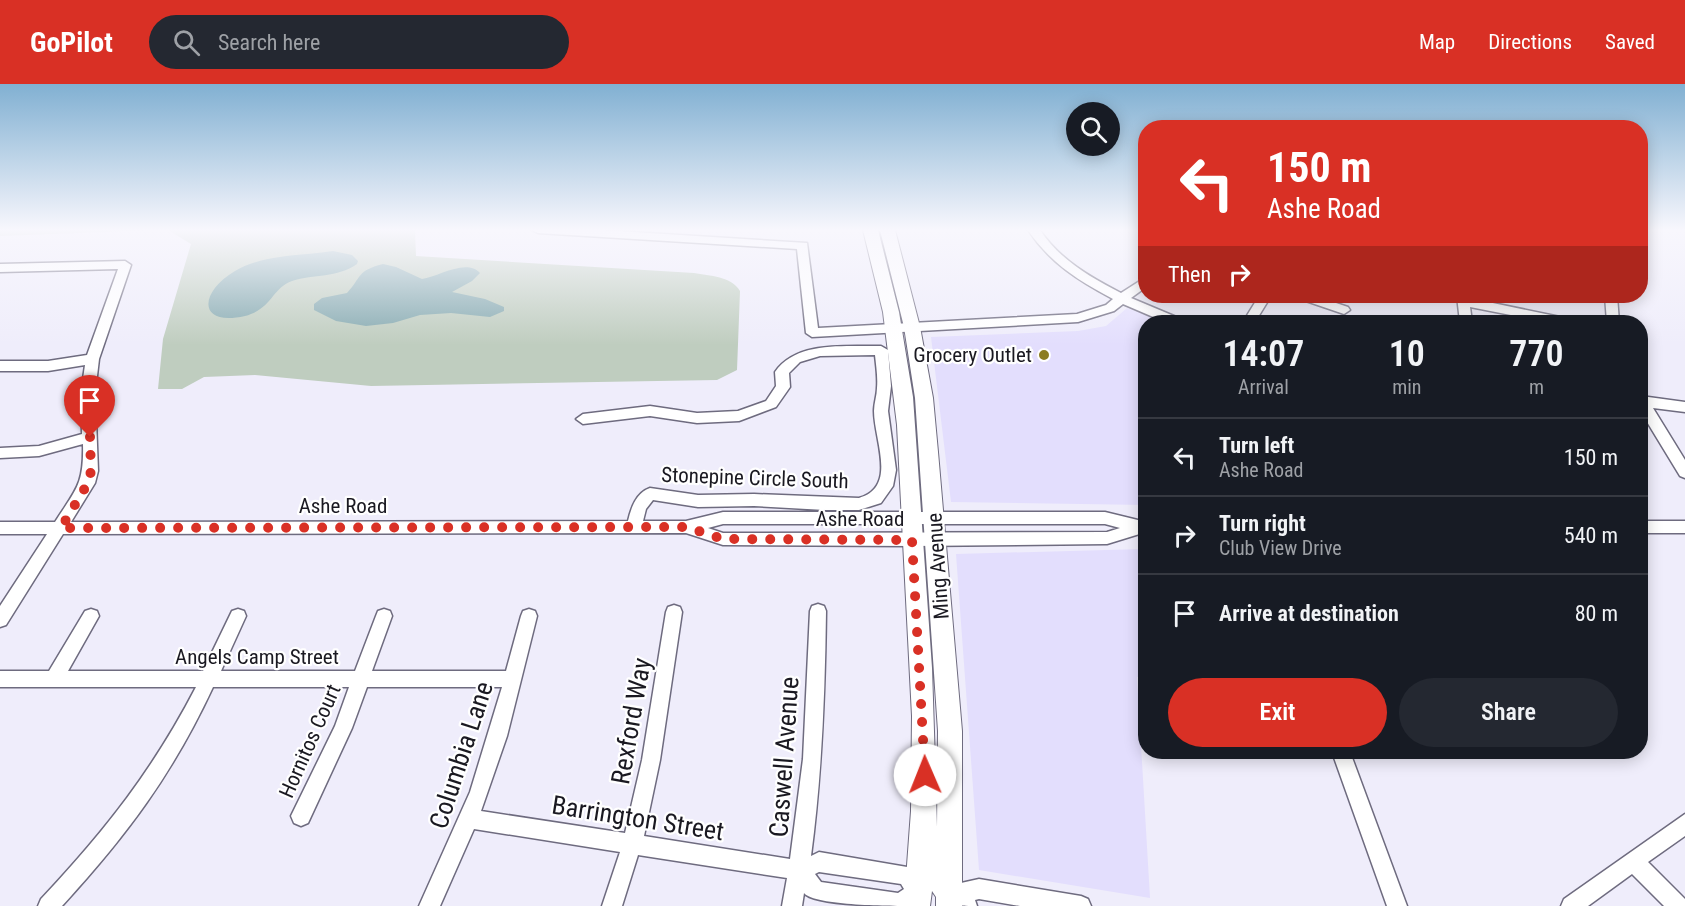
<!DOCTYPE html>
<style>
:root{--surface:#171b24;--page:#242831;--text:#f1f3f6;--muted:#9ea1a6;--line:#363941;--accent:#d93025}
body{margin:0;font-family:"Roboto Condensed",sans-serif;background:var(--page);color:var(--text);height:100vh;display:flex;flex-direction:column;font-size:22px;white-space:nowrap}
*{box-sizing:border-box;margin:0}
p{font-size:20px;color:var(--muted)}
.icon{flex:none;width:33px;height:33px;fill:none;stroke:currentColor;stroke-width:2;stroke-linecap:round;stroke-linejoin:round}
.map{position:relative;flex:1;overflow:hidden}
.details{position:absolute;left:1138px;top:231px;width:510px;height:444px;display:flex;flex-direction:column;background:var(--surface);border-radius:24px;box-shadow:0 3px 15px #0003}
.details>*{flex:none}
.banner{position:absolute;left:1138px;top:36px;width:510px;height:183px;border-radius:24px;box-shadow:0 3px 15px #0003;background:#d93025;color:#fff;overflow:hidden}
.fabs{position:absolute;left:1066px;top:18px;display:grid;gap:12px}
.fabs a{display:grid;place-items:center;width:54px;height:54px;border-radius:50%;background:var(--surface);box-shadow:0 3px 15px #0003;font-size:30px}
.pin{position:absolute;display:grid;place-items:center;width:51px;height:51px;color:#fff;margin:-62px -26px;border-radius:50% 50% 50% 0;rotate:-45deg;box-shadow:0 0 6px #0007}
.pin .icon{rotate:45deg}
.me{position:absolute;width:66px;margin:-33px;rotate:359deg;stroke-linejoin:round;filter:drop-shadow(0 0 4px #0008)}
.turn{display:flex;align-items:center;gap:21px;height:126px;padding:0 30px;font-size:27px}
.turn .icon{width:78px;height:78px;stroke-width:2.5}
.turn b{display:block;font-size:42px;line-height:51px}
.then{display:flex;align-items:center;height:57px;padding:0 30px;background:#0003;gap:12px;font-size:22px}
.eta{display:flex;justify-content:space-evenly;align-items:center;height:102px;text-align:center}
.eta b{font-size:36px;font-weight:600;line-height:42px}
.cta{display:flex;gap:12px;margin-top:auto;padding:12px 30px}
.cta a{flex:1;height:69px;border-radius:36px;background:var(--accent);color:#fff;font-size:24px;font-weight:600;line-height:69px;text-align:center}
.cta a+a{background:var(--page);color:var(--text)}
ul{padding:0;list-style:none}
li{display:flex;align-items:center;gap:18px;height:78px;padding:0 30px;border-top:2px solid var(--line)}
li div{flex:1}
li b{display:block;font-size:22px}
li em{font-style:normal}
header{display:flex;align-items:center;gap:36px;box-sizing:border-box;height:84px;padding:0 30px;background:var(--accent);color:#fff}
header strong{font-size:28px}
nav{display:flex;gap:33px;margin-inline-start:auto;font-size:21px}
.search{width:420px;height:54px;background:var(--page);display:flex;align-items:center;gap:15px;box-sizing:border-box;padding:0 21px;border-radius:33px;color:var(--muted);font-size:22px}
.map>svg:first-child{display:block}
</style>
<header>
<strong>GoPilot</strong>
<div class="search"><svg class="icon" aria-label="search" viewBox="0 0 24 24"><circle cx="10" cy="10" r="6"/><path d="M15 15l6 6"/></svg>Search here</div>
<nav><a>Map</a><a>Directions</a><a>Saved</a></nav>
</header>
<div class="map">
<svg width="1685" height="822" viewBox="0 0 1685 822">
<rect width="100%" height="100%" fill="#efedfb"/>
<path fill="#e3defd" d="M 1127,224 L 1165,238 L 1146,238 L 1146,421 L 951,418 L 931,253 L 1078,247 L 1106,242 Z
M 1143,465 L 1146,476 L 1146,592 L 1137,593 L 1150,814 L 979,786 L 956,470 Z"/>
<path fill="#bfcdbf" d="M 0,146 L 160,146 L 0,152 Z
M 168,146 L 415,146 L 416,172 L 694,189 C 710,192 731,192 740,207 L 737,286 L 717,296 L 371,302 L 255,291 L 204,293 L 182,305 L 158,305 L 163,255 L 191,160 Z"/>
<path fill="#86aab0" d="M 333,167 L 352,171 L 358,177 L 357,180 C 337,194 314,190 292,197 C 272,204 272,225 245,232 C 197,243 199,208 235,187 C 264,170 301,172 333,167 Z
M 383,180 L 396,183 L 422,195 C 438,193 466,174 480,189 L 472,197 L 452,208 L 485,215 L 504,223 L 504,227 L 490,233 L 451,229 L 420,231 L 393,239 L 366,242 L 336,237 L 314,226 L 314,220 L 322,214 L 347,209 C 362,193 356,187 383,180 Z"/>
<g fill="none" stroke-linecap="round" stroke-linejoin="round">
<defs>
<path id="minor" d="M 532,146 L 601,146 L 807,159 L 818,244 L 1077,230 L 1106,221 L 1113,215 C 1079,197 1050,179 1028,146 L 1040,146 C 1060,176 1090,193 1121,209 L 1146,193 L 1146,203 L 1131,214 L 1181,235 L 1182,238 L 1165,238 L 1123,220 L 1114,227 L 1078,238 L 812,253 L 806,249 L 797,165 L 538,149 Z
M 125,177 L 131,181 L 99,275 L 95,309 L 98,387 L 95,399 L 71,438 L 628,437 C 631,424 636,409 650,404 L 698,411 L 754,410 L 859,414 C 898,403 874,356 874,327 C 874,319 877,311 877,304 C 878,293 876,281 875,271 L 820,272 L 800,278 L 789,289 L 790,303 L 776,323 L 739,337 L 697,339 L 650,332 L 583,340 L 576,335 L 583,330 L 650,322 L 697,329 L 738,327 L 766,317 L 776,302 L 775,288 C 797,256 847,263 881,262 L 888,266 L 891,302 L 888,327 L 896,386 L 893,402 L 881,419 L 859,426 L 825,426 L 754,422 L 698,423 L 653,416 L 646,425 L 643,437 L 686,437 L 723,428 L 1105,428 L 1146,438 L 1146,448 L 1107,460 L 912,462 L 723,461 L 686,449 L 63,450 L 6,541 L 0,543 L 0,522 L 47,450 L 0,450 L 0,438 L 55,438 C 76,405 84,401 83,360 L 39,372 L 0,374 L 0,364 L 39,362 L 82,350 L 81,309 L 85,281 L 48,287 L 0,287 L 0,277 L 48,277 L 87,271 L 118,185 L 0,188 L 0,180 ZM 723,440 L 1105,440 L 1120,444 L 1107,448 L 723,449 L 708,444 Z
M 1259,212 L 1271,212 L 1255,238 L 1243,238 Z
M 1298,212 L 1315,212 L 1348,223 L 1350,226 L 1344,230 L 1300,215 Z
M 1457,212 L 1469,212 L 1469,214 L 1565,234 L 1571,238 L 1547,238 L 1470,223 L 1472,238 L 1460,238 Z
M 1605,212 L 1617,212 L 1619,238 L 1607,238 Z
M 1641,312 L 1685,318 L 1685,328 L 1653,324 L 1685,376 L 1685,394 L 1680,392 L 1641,328 Z
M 1641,437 L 1685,437 L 1685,449 L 1641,449 Z
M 818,520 L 824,522 L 826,527 C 825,609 822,690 811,772 L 819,768 L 913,784 L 929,807 C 926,814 921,820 913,822 C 896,822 814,822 804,809 L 802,822 L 782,822 L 787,794 L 638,771 L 622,822 L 602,822 L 620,768 L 474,745 L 440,822 L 419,822 L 470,708 L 502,603 L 367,603 L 352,644 L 308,739 L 301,742 L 294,739 L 291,732 L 335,642 L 349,603 L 213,603 C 172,691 127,751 62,822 L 38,822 L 41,815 C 105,747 153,686 196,603 L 0,603 L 0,587 L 49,587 L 85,527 L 91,525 L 97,527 L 99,532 L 68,587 L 203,587 L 232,527 L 238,525 L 244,527 L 246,532 L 221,587 L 355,587 L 376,532 L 378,527 L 384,525 L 390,527 L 392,532 L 372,587 L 506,587 L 521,532 L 523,527 L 529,525 L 535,527 L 537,532 L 507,652 L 481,727 L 625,749 L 642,676 L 666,528 L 668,523 L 674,521 L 680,523 L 682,528 L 660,676 L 644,752 L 790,775 L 803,675 L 810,527 L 812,522 ZM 819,788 L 901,800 L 904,805 L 898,809 L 821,798 L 815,790 Z
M 1332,668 L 1350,668 L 1407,822 L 1387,822 Z
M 1685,730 L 1685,752 L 1648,778 L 1685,815 L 1685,822 L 1664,822 L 1632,790 L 1588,822 L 1561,822 L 1564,815 Z
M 979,795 L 1081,812 L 1088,815 L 1091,822 L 1020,822 L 979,815 L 975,816 L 977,822 C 962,822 947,822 940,810 L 943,803 Z"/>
<path id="major" d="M 863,146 L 878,146 L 899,228 L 913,313 L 932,584 L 937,743 L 938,647 L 915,314 L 904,243 L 880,146 L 895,146 L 920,243 L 933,314 L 938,368 L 962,647 L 962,822 L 936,822 L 936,813 L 932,807 L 930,822 L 904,822 L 911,727 L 912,632 L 897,341 L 883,228 Z"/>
</defs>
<use href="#minor" stroke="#6e6b7f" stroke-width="3"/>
<use href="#major" stroke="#6e6b7f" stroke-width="2"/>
<use href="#minor" fill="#fff" fill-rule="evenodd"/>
<use href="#major" fill="#fff" fill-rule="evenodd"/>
</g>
<linearGradient id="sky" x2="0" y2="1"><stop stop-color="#81b0d2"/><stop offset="0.56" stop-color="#f8f7fd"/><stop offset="1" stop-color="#f8f7fd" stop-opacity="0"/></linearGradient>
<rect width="1685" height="261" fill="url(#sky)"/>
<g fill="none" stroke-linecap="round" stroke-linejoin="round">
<path stroke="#d93025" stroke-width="10" stroke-dasharray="0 18" d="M 90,353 L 91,387 L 88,399 L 61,444 L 686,443 L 723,455 L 912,456 L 925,691"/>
</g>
<circle fill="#8c7c21" stroke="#fff" stroke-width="2" cx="1044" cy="271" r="6"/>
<g text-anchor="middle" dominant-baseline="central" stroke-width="4.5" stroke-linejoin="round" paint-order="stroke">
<g font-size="21" fill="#1a1921" stroke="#fff" text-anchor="end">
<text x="1032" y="271">Grocery Outlet</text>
</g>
<g font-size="21" fill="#1a1921" stroke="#fff">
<text transform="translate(755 394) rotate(2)">Stonepine Circle South</text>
<text x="343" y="422">Ashe Road</text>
<text x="860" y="435">Ashe Road</text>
<text transform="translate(938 482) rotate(-94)">Ming Avenue</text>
<text x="257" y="573">Angels Camp Street</text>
<text transform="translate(310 657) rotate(-66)">Hornitos Court</text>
</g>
<g font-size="26" fill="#1a1921" stroke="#fff">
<text transform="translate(631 637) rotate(-80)">Rexford Way</text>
<text transform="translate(461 671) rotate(-72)">Columbia Lane</text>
<text transform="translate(784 673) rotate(-86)">Caswell Avenue</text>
<text transform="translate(638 734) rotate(9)">Barrington Street</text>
</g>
</g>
</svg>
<div class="fabs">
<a><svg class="icon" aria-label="search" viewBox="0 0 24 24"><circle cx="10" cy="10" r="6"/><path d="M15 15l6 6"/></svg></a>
</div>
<div class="pin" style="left:90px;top:353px;background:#d93025"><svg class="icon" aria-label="arrive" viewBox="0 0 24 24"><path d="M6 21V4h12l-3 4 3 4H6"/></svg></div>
<svg class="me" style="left:925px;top:691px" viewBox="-20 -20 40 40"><circle r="19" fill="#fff"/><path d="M0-13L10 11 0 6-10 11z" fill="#d93025"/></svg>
<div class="banner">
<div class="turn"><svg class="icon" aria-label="left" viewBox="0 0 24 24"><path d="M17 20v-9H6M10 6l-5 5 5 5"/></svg><div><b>150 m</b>Ashe Road</div></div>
<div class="then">Then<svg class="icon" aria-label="right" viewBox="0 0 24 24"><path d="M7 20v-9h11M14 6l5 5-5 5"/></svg></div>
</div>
<section class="details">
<div class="eta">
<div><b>14:07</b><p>Arrival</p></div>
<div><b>10</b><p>min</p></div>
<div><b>770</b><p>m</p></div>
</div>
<ul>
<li><svg class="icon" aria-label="left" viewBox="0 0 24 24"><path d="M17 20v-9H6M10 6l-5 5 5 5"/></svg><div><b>Turn left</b><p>Ashe Road</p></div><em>150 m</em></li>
<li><svg class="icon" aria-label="right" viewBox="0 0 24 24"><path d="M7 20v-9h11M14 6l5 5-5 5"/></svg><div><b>Turn right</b><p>Club View Drive</p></div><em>540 m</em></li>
<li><svg class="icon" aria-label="arrive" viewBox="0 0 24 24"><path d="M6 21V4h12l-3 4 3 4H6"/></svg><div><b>Arrive at destination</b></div><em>80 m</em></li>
</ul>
<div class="cta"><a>Exit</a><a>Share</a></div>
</section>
</div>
